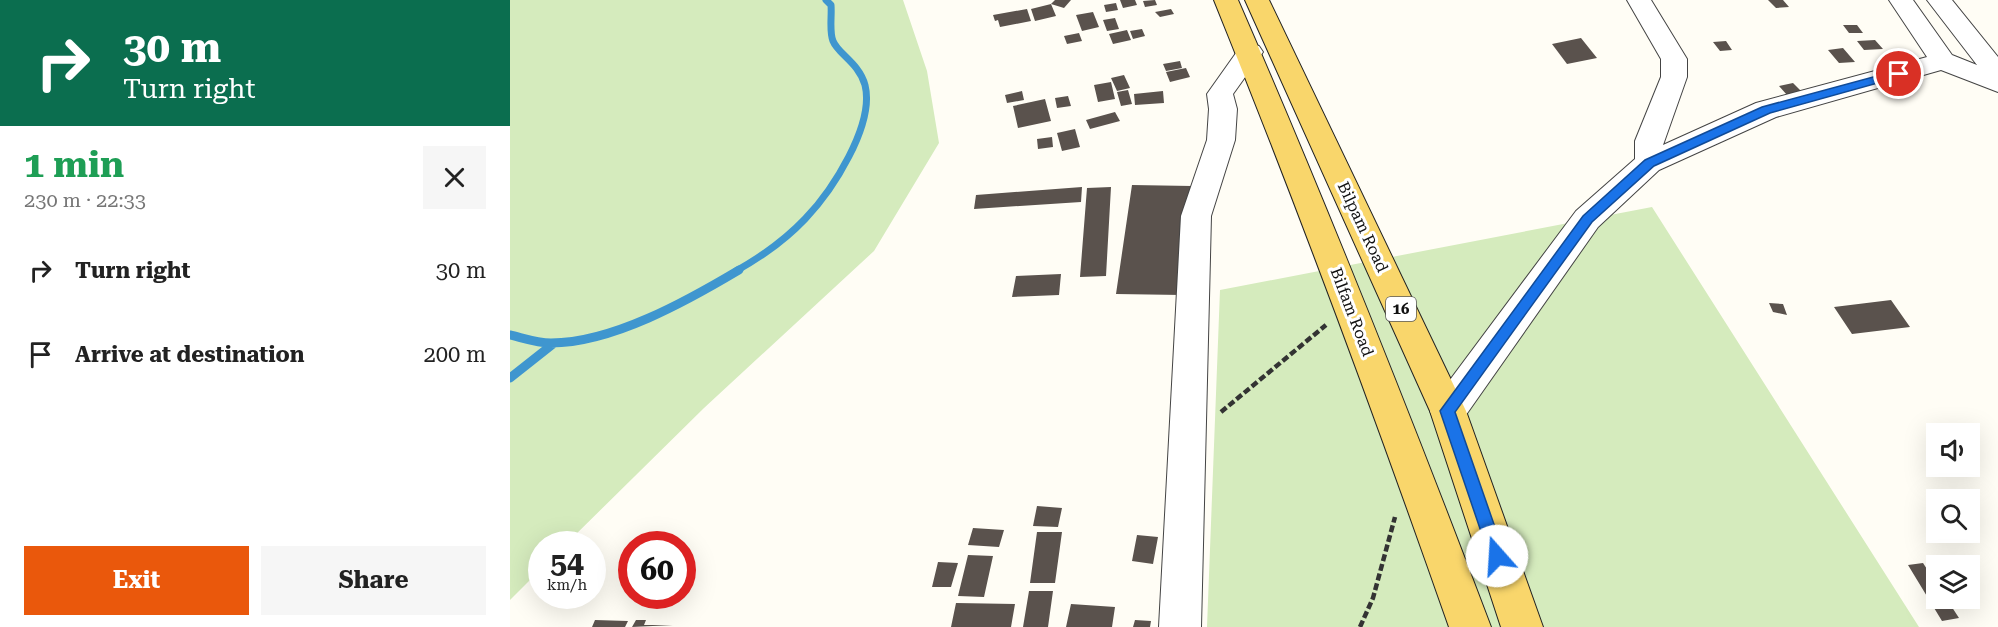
<!DOCTYPE html>
<meta charset="utf-8">
<style>
:root{--surface:#fff;--page:#f6f6f6;--text:#222;--muted:#767676;--accent:#ea580c}
body{margin:0;font-family:"Roboto Serif",serif;background:var(--page);color:var(--text);height:100vh;display:flex;flex-direction:column;font-size:22px;white-space:nowrap}
*{box-sizing:border-box;margin:0}
p{font-size:20px;color:var(--muted)}
.icon{flex:none;width:33px;height:33px;fill:none;stroke:currentColor;stroke-width:2;stroke-linecap:round;stroke-linejoin:round}
.map{position:relative;flex:1;overflow:hidden}
.sheet{display:flex;flex-direction:column;background:var(--surface);width:510px}
.sheet>*{flex:none}
.guide{background:#0b6e4f;color:#fff;overflow:hidden}
.tools{position:absolute;left:1416px;top:423px;display:grid;gap:12px}
.tools a{display:grid;place-items:center;width:54px;height:54px;border-radius:0px;background:var(--surface);box-shadow:0 6px 24px #0002;font-size:30px}
.speed{position:absolute;left:18px;top:531px;display:flex;gap:12px;font-size:30px;font-weight:700;text-align:center}
.speed>*{display:grid;place-content:center;width:78px;height:78px;border-radius:50%;background:var(--surface);box-shadow:0 6px 24px #0002;line-height:1}
.speed small{font-size:15px;font-weight:400}
.speed .limit{border:9px solid #d22;background:#fff;color:#111}
.pin{position:absolute;display:grid;place-items:center;width:51px;height:51px;color:#fff;margin:-26px;border:3px solid #fff;border-radius:50%;box-shadow:0 2px 6px #0007}
.me{position:absolute;width:66px;margin:-33px;rotate:341deg;stroke-linejoin:round;filter:drop-shadow(0 0 4px #0008)}
.turn{display:flex;align-items:center;gap:21px;height:126px;padding:0 24px;font-size:27px}
.turn .icon{width:78px;height:78px;stroke-width:2.5}
.turn b{display:block;font-size:42px;line-height:51px}
.round{display:grid;place-items:center;flex:none;width:63px;height:63px;border-radius:0px;background:var(--page)}
.headline{display:flex;align-items:center;justify-content:space-between;height:102px;padding:0 24px}
h1{font-size:36px;font-weight:700;line-height:45px;color:#1e9e55}
.action{display:flex;gap:12px;margin-top:auto;padding:12px 24px}
.action a{flex:1;height:69px;border-radius:0px;background:var(--accent);color:#fff;font-size:24px;font-weight:700;line-height:69px;text-align:center}
.action a+a{background:var(--page);color:var(--text)}
ul{padding:0;list-style:none}
li{display:flex;align-items:center;gap:18px;height:84px;padding:0 24px}
li div{flex:1}
li b{display:block;font-size:22px}
li em{font-style:normal}
main{display:flex;flex:1;min-height:0}
.map>svg:first-child{display:block}
</style>
<main>
<section class="sheet">
<div class="guide">
<div class="turn"><svg class="icon" aria-label="right" viewBox="0 0 24 24"><path d="M7 20v-9h11M14 6l5 5-5 5"/></svg><div><b>30 m</b>Turn right</div></div>
</div>
<div class="headline"><div><h1>1 min</h1><p>230 m · 22:33</p></div><a class="round"><svg class="icon" aria-label="close" viewBox="0 0 24 24"><path d="M6 6l12 12M18 6L6 18"/></svg></a></div>
<ul>
<li><svg class="icon" aria-label="right" viewBox="0 0 24 24"><path d="M7 20v-9h11M14 6l5 5-5 5"/></svg><div><b>Turn right</b></div><em>30 m</em></li>
<li><svg class="icon" aria-label="arrive" viewBox="0 0 24 24"><path d="M6 21V4h12l-3 4 3 4H6"/></svg><div><b>Arrive at destination</b></div><em>200 m</em></li>
</ul>
<div class="action"><a>Exit</a><a>Share</a></div>
</section>
<div class="map">
<svg width="1488" height="627" viewBox="0 0 1488 627">
<rect width="100%" height="100%" fill="#fffdf5"/>
<path fill="#d5ebbd" d="M 0,0 L 393,0 L 417,71 L 429,143 L 364,251 L 194,408 L 56,544 L 32,544 L 31,569 L 0,600 Z
M 1142,207 L 1409,627 L 697,627 L 710,290 Z"/>
<g fill="none" stroke-linecap="round" stroke-linejoin="round">
<path stroke="#3f96cf" stroke-width="7" d="M 226,271 C 251,257 275,240 295,219 C 322,191 365,125 355,85 C 349,63 328,54 323,41 C 319,32 322,15 321,5 L 316,0"/>
<path stroke="#3f96cf" stroke-width="9" d="M 0,335 C 13,338 27,343 41,343 C 102,343 177,301 229,270
M 0,378 L 43,344"/>
</g>
<path fill="#5a524d" d="M 545,0 L 561,0 L 554,8 L 541,4 Z
M 610,0 L 625,0 L 627,5 L 613,8 Z
M 645,0 L 647,5 L 635,7 L 633,1 Z
M 1258,0 L 1273,0 L 1279,7 L 1266,8 Z
M 606,3 L 608,10 L 596,12 L 594,5 Z
M 541,4 L 546,16 L 525,21 L 521,9 Z
M 517,9 L 521,21 L 490,27 L 488,20 L 485,21 L 483,15 Z
M 661,9 L 664,14 L 650,17 L 645,12 Z
M 583,12 L 589,27 L 572,31 L 566,15 Z
M 605,18 L 609,29 L 597,31 L 593,20 Z
M 1333,25 L 1347,25 L 1353,33 L 1339,33 Z
M 632,29 L 635,36 L 623,39 L 620,31 Z
M 617,30 L 621,40 L 603,44 L 599,34 Z
M 569,33 L 572,41 L 557,44 L 554,36 Z
M 1071,38 L 1087,58 L 1057,64 L 1042,44 Z
M 1365,40 L 1373,49 L 1354,50 L 1347,41 Z
M 1216,41 L 1222,50 L 1210,51 L 1203,42 Z
M 1333,48 L 1345,62 L 1329,63 L 1318,50 Z
M 670,61 L 672,68 L 656,71 L 653,64 Z
M 676,68 L 680,77 L 660,82 L 656,72 Z
M 614,75 L 620,88 L 607,91 L 601,78 Z
M 601,82 L 605,99 L 588,102 L 584,85 Z
M 1283,83 L 1291,91 L 1277,95 L 1269,86 Z
M 618,90 L 622,104 L 611,106 L 607,92 Z
M 512,91 L 514,100 L 497,103 L 495,95 Z
M 653,91 L 654,103 L 625,105 L 624,94 Z
M 558,96 L 561,106 L 547,108 L 545,98 Z
M 535,99 L 541,121 L 508,128 L 503,106 Z
M 605,112 L 610,121 L 580,129 L 576,120 Z
M 565,129 L 570,147 L 552,151 L 547,133 Z
M 542,137 L 543,147 L 528,149 L 527,139 Z
M 622,185 L 682,186 L 672,295 L 606,294 Z
M 572,187 L 571,202 L 464,209 L 466,195 Z
M 601,187 L 596,276 L 570,277 L 577,188 Z
M 551,274 L 549,295 L 502,297 L 506,276 Z
M 1381,300 L 1400,327 L 1342,334 L 1324,307 Z
M 1259,303 L 1273,304 L 1277,315 L 1263,312 Z
M 527,506 L 552,508 L 548,527 L 523,526 Z
M 463,528 L 494,530 L 489,547 L 458,545 Z
M 527,532 L 552,532 L 545,583 L 520,583 Z
M 627,535 L 648,537 L 643,564 L 622,561 Z
M 458,555 L 483,556 L 474,597 L 448,596 Z
M 428,562 L 448,563 L 441,587 L 422,587 Z
M 1413,563 L 1426,583 L 1426,598 L 1436,598 L 1449,618 L 1432,621 L 1398,565 Z
M 519,591 L 543,591 L 538,627 L 513,627 Z
M 446,603 L 505,604 L 501,627 L 441,627 Z
M 561,604 L 605,607 L 602,627 L 556,627 Z
M 85,620 L 118,621 L 115,627 L 82,627 Z
M 126,620 L 136,620 L 134,625 L 163,625 L 122,627 Z
M 625,620 L 641,621 L 640,627 L 623,627 Z"/>
<g fill="none" stroke-linecap="round" stroke-linejoin="round">
<defs>
<path id="minor" d="M 1117,0 L 1141,0 L 1177,59 L 1177,77 L 1153,145 L 1246,103 L 1417,57 L 1379,0 L 1403,0 L 1442,55 L 1467,65 L 1417,0 L 1442,0 L 1488,57 L 1488,92 L 1431,70 L 1266,117 L 1149,170 L 1088,227 L 951,422 L 938,427 L 925,422 L 920,411 L 925,400 L 1066,211 L 1125,159 L 1125,141 L 1151,77 L 1151,59 Z
M 740,44 L 749,46 L 753,52 L 723,94 L 727,109 L 725,140 L 701,216 L 691,627 L 649,627 L 671,216 L 697,140 L 699,109 L 697,94 L 731,46 Z"/>
<path id="major" d="M 704,0 L 728,0 C 818,207 901,416 981,627 L 939,627 C 865,416 788,207 704,0 Z
M 735,0 L 759,0 L 956,411 L 1033,627 L 991,627 L 920,411 Z"/>
</defs>
<use href="#minor" stroke="#444" stroke-width="2"/>
<use href="#major" stroke="#222" stroke-width="2"/>
<path stroke="#333" stroke-width="4.5" stroke-dasharray="7 3" stroke-linecap="butt" d="M 711,412 L 816,325
M 850,627 L 863,598 L 885,517"/>
<use href="#minor" fill="#fff" fill-rule="evenodd"/>
<use href="#major" fill="#f9d66b" fill-rule="evenodd"/>
</g>
<path fill="#1a73e8" stroke="#114b97" stroke-width="1.5" d="M 1389,70 L 1393,71 L 1393,76 L 1260,113 L 1144,166 L 1082,222 L 945,412 L 995,556 L 993,561 L 987,564 L 981,561 L 930,411 L 1073,216 L 1135,160 L 1252,107 Z"/>
<g text-anchor="middle" dominant-baseline="central" stroke-width="6" stroke-linejoin="round" paint-order="stroke">
<rect fill="#fff" stroke="#585858" stroke-width="1.5" x="876" y="297" width="30" height="24" rx="4.5"/>
<g font-size="15" font-weight="bold" fill="#111">
<text x="891" y="309">16</text>
</g>
<g font-size="16" fill="#111" stroke="#fff">
<text transform="translate(853 227) rotate(65)">Bilpam Road</text>
<text transform="translate(842 312) rotate(69)">Bilfam Road</text>
</g>
</g>
</svg>
<div class="tools">
<a><svg class="icon" aria-label="sound" viewBox="0 0 24 24"><path d="M4 9h4l5-4v14l-5-4H4zM17 9q2 3 0 6"/></svg></a>
<a><svg class="icon" aria-label="search" viewBox="0 0 24 24"><circle cx="10" cy="10" r="6"/><path d="M15 15l6 6"/></svg></a>
<a><svg class="icon" aria-label="layers" viewBox="0 0 24 24"><path d="M12 4l9 5-9 5-9-5zM3 14l9 5 9-5"/></svg></a>
</div>
<div class="speed"><div>54<small>km/h</small></div><div class="limit">60</div></div>
<div class="pin" style="left:1389px;top:74px;background:#d93025"><svg class="icon" aria-label="arrive" viewBox="0 0 24 24"><path d="M6 21V4h12l-3 4 3 4H6"/></svg></div>
<svg class="me" style="left:987px;top:556px" viewBox="-20 -20 40 40"><circle r="19" fill="#fff"/><path d="M0-13L10 11 0 6-10 11z" fill="#1a73e8"/></svg>
</div>
</main>
